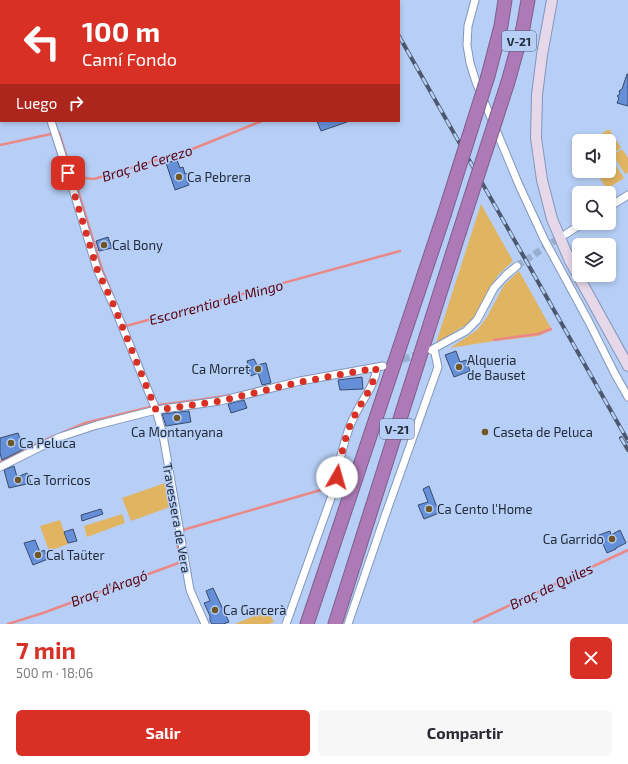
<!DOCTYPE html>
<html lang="es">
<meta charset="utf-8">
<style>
:root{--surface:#fff;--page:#f7f7f7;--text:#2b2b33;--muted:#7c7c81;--accent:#d93025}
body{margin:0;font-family:"Exo 2",sans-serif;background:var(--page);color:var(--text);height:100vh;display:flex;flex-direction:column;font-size:15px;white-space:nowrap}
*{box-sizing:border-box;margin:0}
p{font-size:13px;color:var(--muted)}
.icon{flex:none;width:22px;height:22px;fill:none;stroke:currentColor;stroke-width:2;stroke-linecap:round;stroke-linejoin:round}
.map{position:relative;height:624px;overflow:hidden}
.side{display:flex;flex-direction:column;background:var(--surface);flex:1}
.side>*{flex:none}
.hud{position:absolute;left:0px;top:0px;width:400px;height:122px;box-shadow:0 2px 6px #0003;background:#d93025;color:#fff;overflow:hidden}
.fabs{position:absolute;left:572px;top:134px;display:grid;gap:8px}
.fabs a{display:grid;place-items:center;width:44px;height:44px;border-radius:6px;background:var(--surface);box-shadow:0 2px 6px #0003;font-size:20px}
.pin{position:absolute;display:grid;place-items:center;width:34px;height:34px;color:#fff;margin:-17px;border-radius:8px;box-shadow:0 2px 6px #0006}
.me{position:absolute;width:44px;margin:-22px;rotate:7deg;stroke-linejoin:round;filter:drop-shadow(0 0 3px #0008)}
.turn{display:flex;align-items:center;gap:14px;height:84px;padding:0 16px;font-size:18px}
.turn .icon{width:52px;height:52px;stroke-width:2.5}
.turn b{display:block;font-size:28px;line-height:34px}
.then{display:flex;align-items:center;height:38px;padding:0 16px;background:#0003;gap:8px;font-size:15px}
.round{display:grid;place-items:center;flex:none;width:42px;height:42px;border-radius:6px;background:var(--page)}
.overview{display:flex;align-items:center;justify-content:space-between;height:68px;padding:0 16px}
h1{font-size:24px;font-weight:700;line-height:30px;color:var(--accent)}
.action{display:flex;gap:8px;margin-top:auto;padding:8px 16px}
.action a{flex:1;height:46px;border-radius:6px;background:var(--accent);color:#fff;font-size:16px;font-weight:700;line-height:46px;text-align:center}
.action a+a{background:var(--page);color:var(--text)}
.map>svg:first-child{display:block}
</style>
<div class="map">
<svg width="628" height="624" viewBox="0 0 628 624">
<rect width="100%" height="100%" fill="#b7cff6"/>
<path fill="#e1b462" d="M 609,129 L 621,148 L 612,154 L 609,150 L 609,141 L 603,141 L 600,135 Z
M 622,149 L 628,158 L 628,172 L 625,174 L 613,155 Z
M 609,155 L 624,178 L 607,189 L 595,171 L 609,171 Z
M 481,204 L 513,261 L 498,275 L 484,298 L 471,322 L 436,343 Z
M 519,271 L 552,330 L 538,336 L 494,341 L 450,348 L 477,330 L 487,317 L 504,285 Z
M 165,483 L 170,507 L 131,521 L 122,498 Z
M 122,514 L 125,523 L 87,537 L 84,526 Z
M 60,520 L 68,544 L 49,551 L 40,526 Z
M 269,610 L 274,622 L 269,624 L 235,624 Z"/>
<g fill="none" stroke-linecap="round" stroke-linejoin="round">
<path stroke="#ea8887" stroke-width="2.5" d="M 117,1 L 120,0
M 331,1 L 334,0
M 0,9 L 1,10
M 0,100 L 1,100
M 59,132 L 73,177 L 94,179 L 190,150 L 262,121
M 0,145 L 51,134
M 78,190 L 102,269 L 113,296
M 124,321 L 126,326 L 400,251
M 494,340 L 538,334 L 551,329
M 299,378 L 316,375
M 158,405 L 198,400 L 231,395
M 62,433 L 85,423 L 150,407
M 0,462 L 32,446 L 54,436
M 183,530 L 331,487
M 474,622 L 628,550
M 8,624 L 43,613 L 181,562 L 175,533 L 177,532"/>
</g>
<path fill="#6590d9" stroke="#384b6c" d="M 627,74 L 628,74 L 628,106 L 617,103 L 619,98 L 617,96 L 620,94 L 619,91 L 622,89 Z
M 317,121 L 347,121 L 347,122 L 321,131 Z
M 177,160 L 180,168 L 183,167 L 185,174 L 187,173 L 189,180 L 187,181 L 189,185 L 175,190 L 166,163 Z
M 108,237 L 112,248 L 99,251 L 96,241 Z
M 456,351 L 460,362 L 466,360 L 470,371 L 454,377 L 445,355 Z
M 254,359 L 257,365 L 266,363 L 271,383 L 262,385 L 258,373 L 251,376 L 247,361 Z
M 362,377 L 363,389 L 340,390 L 338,380 Z
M 244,400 L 247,408 L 231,413 L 228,404 Z
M 189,411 L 191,422 L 166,426 L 162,414 Z
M 18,433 L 24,449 L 2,460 L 0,454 L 0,438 Z
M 14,466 L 17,477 L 27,473 L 31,483 L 9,488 L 4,470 Z
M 429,486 L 439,513 L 424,519 L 418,505 L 428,502 L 423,489 Z
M 101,509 L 103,514 L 82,521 L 81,515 Z
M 73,529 L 77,541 L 68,543 L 64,532 Z
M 620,530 L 626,543 L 616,548 L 616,549 L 607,553 L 599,535 L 610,531 L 611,535 Z
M 35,540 L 40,552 L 44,550 L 48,559 L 33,565 L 24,543 Z
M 213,588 L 229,622 L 223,624 L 212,624 L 210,621 L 210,616 L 204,603 L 210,601 L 206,591 Z"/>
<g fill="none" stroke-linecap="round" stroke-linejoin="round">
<path stroke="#99aed1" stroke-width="7" stroke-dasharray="7 3.5" stroke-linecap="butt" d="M 517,266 L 562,236
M 393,363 L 421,353"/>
<defs>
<path id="street" d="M 475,0 L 468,26 L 467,45 L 470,63 L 476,82 L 519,185 L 544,239 L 589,322 L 615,374 L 628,397
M 272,1 L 274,0
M 0,2 L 1,4
M 0,93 L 1,93
M 51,121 L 72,186 L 97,269 L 114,306 L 141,373 L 156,410 L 163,435 L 190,590 L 205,624
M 609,207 L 628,195
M 566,234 L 583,223
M 431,350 L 466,331 L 477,320 L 494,288 L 506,275 L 517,266
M328 467a6 6 0 1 1 12 0a6 6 0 1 1-12 0Z
M 338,462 L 340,459 C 344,445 347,429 355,415 C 363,398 374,387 377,368
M 0,467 L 60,437 L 97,425 L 156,410 L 220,401 L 300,381 L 383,366
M 286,624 L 335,487 L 337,481 L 336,473
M 348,624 L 385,516 L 438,367 L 434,349"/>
<path id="secondary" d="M 552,0 L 542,55 L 537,95 L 536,138 L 542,180 L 552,219 L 570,261 L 628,366"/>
<path id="highway" d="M 488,76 L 501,26 L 505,0
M 508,82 L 523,28 L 528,0
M 307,624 L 444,215
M 335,624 L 459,233"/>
</defs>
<use href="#street" stroke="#8196bb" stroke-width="9"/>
<use href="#secondary" stroke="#8196bb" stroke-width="12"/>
<use href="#highway" stroke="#7d5f8c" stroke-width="15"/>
<use href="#street" stroke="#fff" stroke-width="7"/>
<use href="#secondary" stroke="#e6d7e9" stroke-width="10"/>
<use href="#highway" stroke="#ad7ab7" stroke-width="13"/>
<defs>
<path id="rail" d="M 378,0 L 379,1
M 399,36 L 628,441
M 621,438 L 628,450"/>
</defs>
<use href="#rail" stroke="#4b586e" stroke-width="4"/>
<use href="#rail" stroke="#b7cff6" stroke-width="2.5" stroke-dasharray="8" stroke-linecap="butt"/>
<defs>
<path id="highway-bridge" d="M 444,215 L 488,76
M 459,233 L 508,82"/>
</defs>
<use href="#highway-bridge" stroke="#7d5f8c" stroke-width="15" stroke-linecap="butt"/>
<use href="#highway-bridge" stroke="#ad7ab7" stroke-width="13"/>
</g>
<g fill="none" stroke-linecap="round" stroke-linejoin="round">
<path stroke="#d93025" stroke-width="7" stroke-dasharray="0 12.6" d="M 68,173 L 97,269 L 114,306 L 156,410 L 220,401 L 300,382 L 376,368 C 374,387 363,399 355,415 C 347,429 344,445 340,460 L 338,462 C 342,466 341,471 336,473 L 337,477"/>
</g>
<g fill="#6f5627" stroke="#b7cff6" stroke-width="1.5">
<circle cx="179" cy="177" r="4"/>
<circle cx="104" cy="245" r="4"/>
<circle cx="459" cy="367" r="4"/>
<circle cx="258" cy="369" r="4"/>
<circle cx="177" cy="418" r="4"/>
<circle cx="485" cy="432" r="4"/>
<circle cx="11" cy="443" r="4"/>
<circle cx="18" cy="480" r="4"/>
<circle cx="429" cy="509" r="4"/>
<circle cx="612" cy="539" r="4"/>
<circle cx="38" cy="555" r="4"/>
<circle cx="215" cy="610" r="4"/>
</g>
<g text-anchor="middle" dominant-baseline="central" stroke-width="3" stroke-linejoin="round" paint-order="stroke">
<g fill="#b7cff6" stroke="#4f5d73" stroke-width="1">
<rect x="502" y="31" width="34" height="20" rx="3"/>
<rect x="380" y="419" width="34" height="20" rx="3"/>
</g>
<g font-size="12" font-weight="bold" fill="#232c3b">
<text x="519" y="41">V-21</text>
<text x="397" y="429">V-21</text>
</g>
<g font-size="13" fill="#232c3b" stroke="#b7cff6" text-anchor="start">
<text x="187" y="177">Ca Pebrera</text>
<text x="112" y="245">Cal Bony</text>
<text x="467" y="360">Alqueria<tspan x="467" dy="15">de Bauset</tspan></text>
<text x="250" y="369" text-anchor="end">Ca Morret</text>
<text x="177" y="432" text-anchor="middle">Ca Montanyana</text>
<text x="493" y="432">Caseta de Peluca</text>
<text x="19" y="443">Ca Peluca</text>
<text x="26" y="480">Ca Torricos</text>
<text x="437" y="509">Ca Cento l'Home</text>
<text x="604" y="539" text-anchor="end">Ca Garrido</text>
<text x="46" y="555">Cal Taüter</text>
<text x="223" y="610">Ca Garcerà</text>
</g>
<g font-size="13" fill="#232c3b" stroke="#b7cff6">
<text transform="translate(177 518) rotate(80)">Travessera de Vera</text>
</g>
<g font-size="14" font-style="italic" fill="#5a000f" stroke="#b7cff6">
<text transform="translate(147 163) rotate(-17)">Braç de Cerezo</text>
<text transform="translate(216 302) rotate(-15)">Escorrentia del Mingo</text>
<text transform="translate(551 586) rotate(-25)">Braç de Quiles</text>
<text transform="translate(109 588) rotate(-20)">Braç d'Aragó</text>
</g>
</g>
</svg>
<div class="fabs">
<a><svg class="icon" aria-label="sound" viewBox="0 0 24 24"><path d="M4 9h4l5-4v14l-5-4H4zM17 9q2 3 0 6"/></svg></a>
<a><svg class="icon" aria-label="search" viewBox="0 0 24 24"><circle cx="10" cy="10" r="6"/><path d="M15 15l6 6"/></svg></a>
<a><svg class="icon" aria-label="layers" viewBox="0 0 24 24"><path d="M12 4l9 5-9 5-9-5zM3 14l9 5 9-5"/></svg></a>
</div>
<div class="pin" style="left:68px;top:173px;background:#d93025"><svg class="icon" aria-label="arrive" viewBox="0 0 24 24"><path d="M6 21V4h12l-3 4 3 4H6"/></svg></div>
<svg class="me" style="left:337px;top:477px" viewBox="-20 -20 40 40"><circle r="19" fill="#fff"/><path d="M0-13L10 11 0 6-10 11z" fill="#d93025"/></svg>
<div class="hud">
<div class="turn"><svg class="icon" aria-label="left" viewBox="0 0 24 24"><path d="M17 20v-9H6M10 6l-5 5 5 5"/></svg><div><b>100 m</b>Camí Fondo</div></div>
<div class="then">Luego<svg class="icon" aria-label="right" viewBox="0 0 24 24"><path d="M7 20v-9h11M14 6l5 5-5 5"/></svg></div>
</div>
</div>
<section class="side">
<div class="overview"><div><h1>7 min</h1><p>500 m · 18:06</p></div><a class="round" style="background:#d93025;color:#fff"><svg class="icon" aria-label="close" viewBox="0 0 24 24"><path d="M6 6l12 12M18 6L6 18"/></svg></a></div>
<div class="action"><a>Salir</a><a>Compartir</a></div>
</section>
